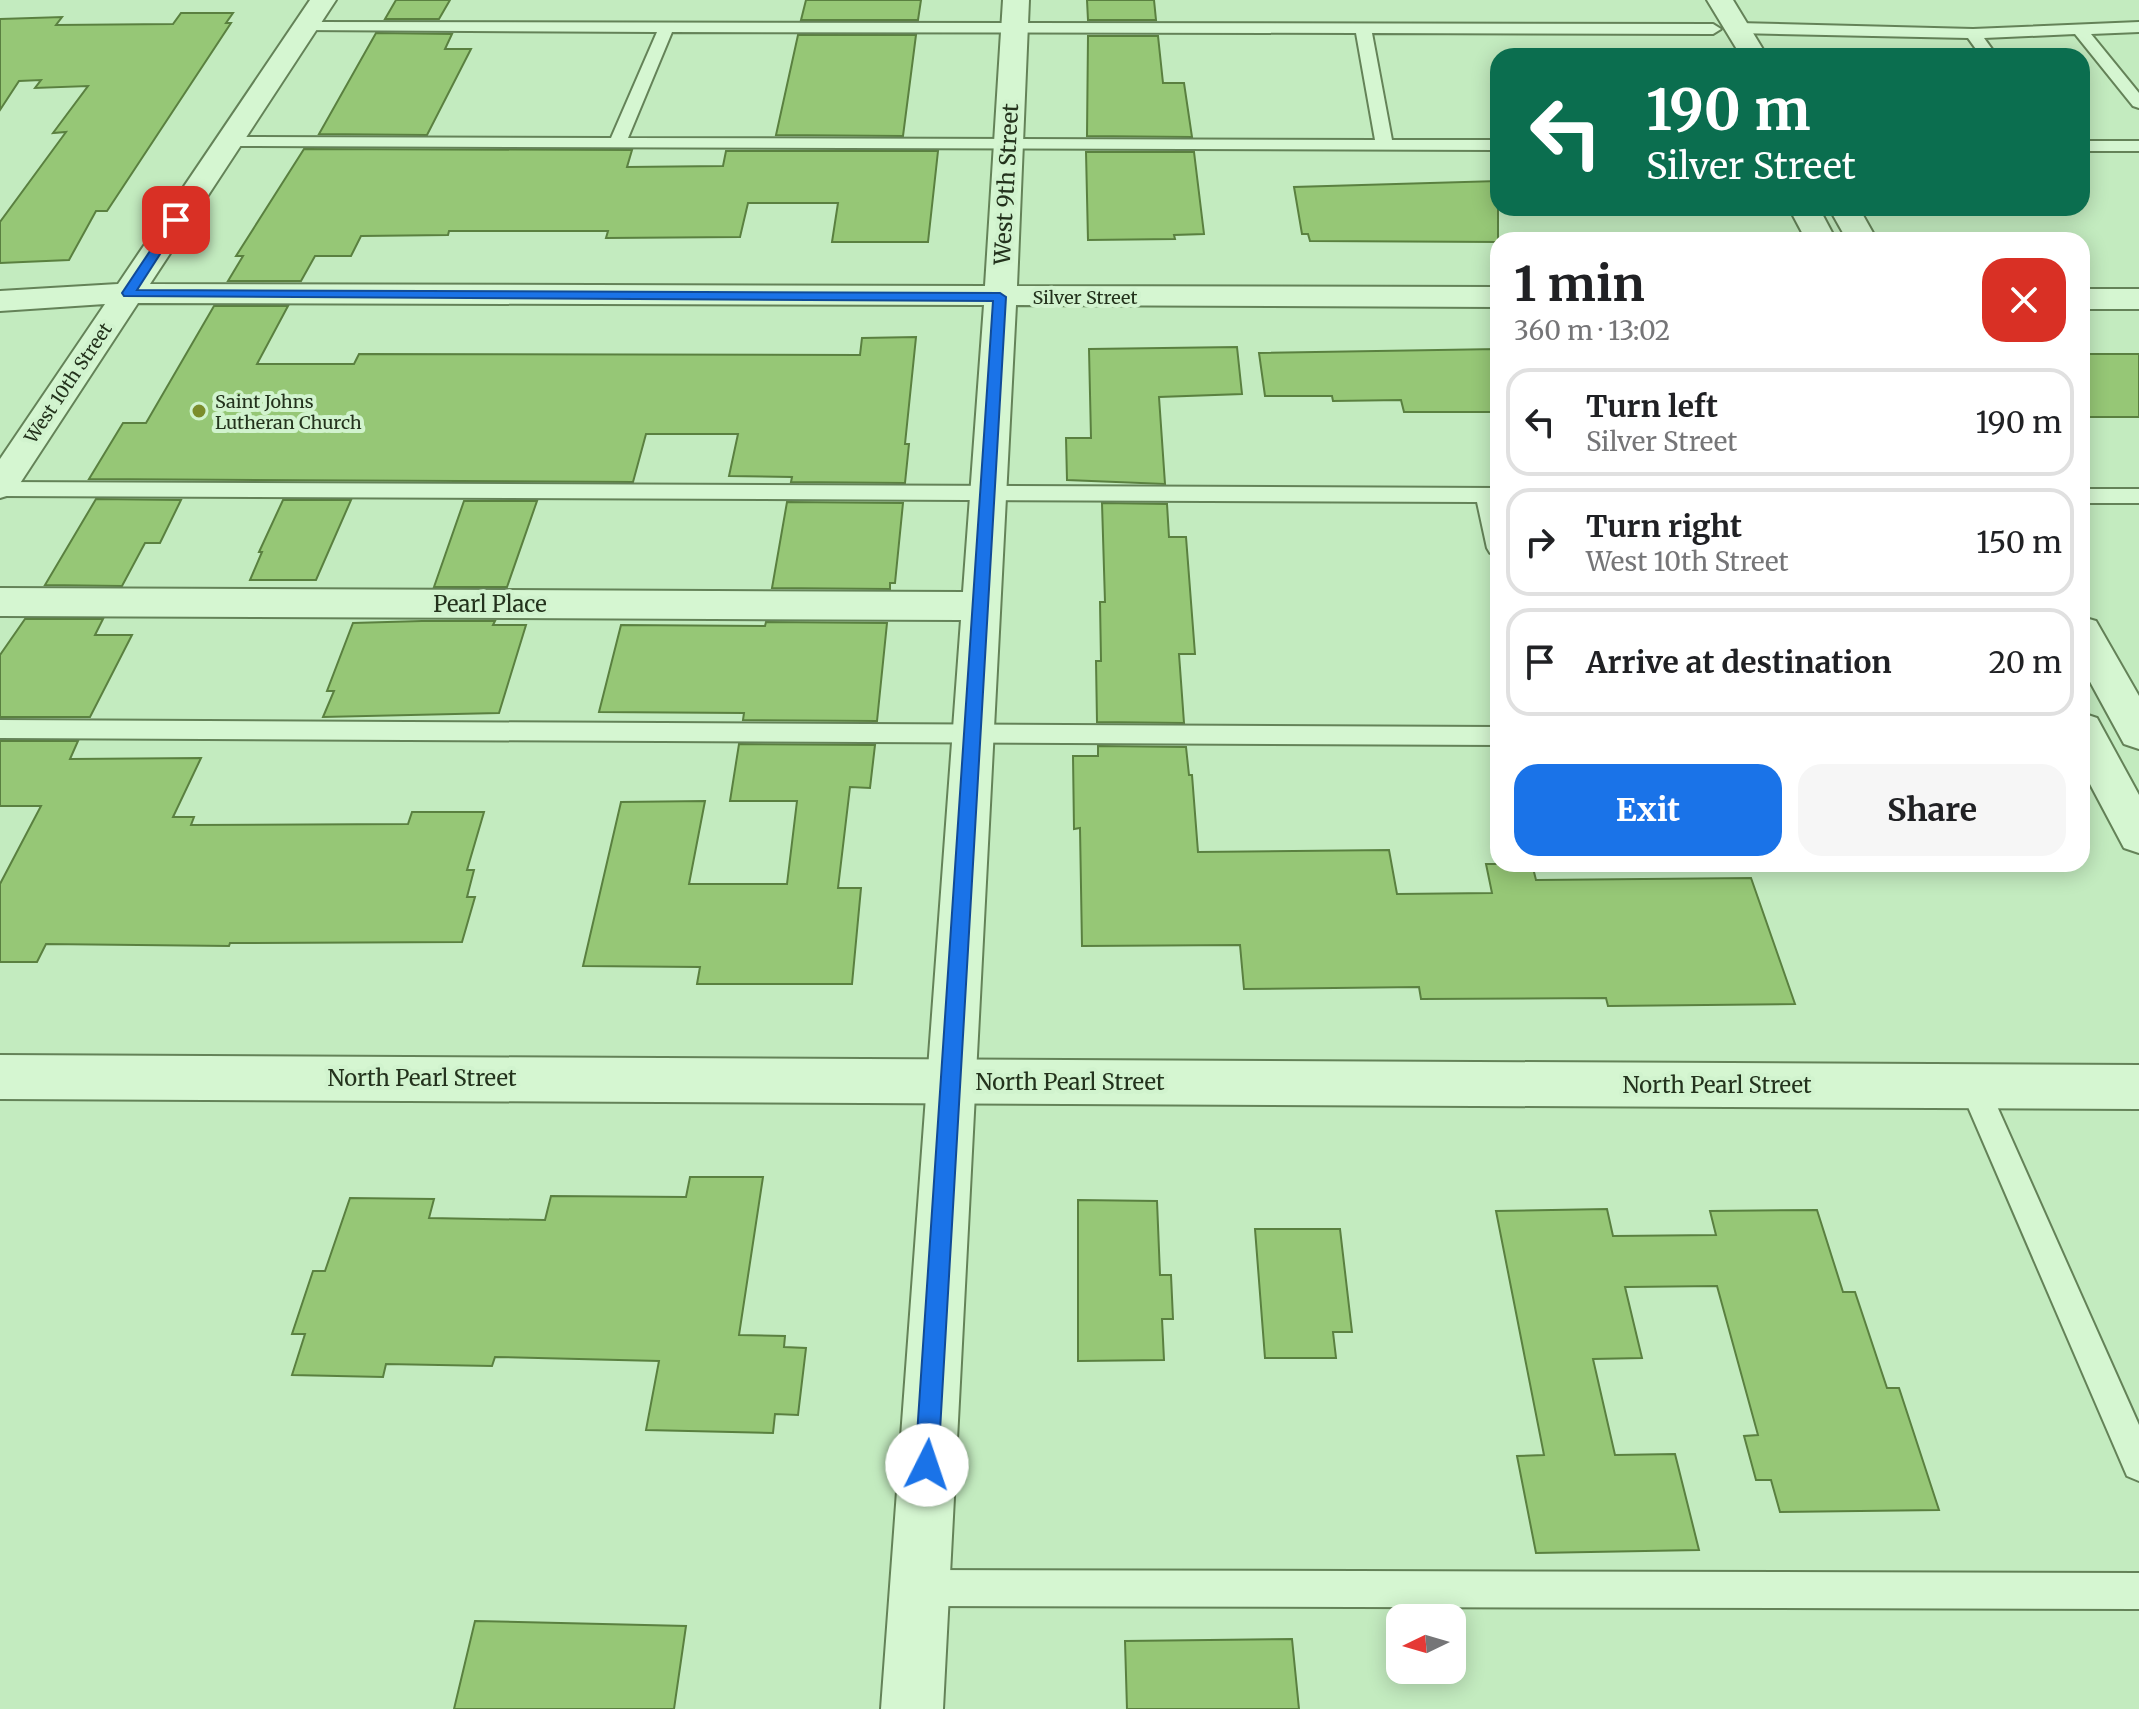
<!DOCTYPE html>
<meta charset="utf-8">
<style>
:root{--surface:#fff;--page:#f6f6f6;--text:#202124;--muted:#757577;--line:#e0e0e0;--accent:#1a73e8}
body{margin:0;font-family:Merriweather,serif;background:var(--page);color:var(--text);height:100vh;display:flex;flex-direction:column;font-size:30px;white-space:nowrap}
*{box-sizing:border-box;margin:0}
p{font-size:26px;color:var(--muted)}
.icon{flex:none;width:44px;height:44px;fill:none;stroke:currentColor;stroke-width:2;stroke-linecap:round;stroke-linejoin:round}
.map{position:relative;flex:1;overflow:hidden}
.side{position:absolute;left:1490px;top:232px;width:600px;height:640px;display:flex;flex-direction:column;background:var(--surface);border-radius:24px;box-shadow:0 4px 20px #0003}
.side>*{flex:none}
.banner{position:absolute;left:1490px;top:48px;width:600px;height:168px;border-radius:24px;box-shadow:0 4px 20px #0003;background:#0b6e4f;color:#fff;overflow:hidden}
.needle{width:52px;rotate:265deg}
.fabs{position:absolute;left:1386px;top:1604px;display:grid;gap:16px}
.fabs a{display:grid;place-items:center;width:80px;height:80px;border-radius:16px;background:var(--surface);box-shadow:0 4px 20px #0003;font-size:40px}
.pin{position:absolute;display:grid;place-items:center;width:68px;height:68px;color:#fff;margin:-34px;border-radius:16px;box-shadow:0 4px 12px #0006}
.me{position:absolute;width:88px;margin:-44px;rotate:4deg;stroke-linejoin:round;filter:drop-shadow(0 0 6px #0008)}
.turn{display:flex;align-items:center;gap:28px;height:168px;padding:0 24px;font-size:36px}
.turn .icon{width:104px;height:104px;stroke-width:2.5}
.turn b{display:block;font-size:56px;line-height:68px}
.round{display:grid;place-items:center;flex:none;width:84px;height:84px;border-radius:24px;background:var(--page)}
.overview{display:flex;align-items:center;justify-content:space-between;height:136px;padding:0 24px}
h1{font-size:48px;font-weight:700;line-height:60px}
.cta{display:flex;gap:16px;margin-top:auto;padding:16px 24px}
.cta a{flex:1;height:92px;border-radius:24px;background:var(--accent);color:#fff;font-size:32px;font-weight:700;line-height:92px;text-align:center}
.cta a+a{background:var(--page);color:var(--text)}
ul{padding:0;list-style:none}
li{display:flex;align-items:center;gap:24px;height:108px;margin:0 16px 12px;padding:0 8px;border:4px solid var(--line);border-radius:24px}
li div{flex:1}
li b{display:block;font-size:30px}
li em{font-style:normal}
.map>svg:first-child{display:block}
</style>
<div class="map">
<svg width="2139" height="1709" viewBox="0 0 2139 1709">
<rect width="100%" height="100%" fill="#c3ebbf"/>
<path fill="#96c776" stroke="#5a8040" stroke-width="2" d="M 396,0 L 450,0 L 439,19 L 385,19 Z
M 806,0 L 921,0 L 918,20 L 801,20 Z
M 1087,0 L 1154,0 L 1156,20 L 1088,20 Z
M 181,13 L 233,13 L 226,23 L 231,23 L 107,211 L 96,211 L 69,260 L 0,263 L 0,222 L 66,132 L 53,133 L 88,86 L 35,88 L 41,80 L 19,81 L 0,110 L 0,19 L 62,17 L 56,25 L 173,24 Z
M 376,33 L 452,34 L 445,49 L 471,49 L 427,135 L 319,134 Z
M 798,35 L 916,35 L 903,136 L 776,135 Z
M 1088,36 L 1158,36 L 1163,83 L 1184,83 L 1192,137 L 1087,136 Z
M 304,149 L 632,150 L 627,167 L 723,166 L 726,151 L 938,151 L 928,242 L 832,242 L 838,203 L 748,203 L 740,237 L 606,238 L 608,231 L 449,231 L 448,235 L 361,236 L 351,256 L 315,256 L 301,281 L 228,281 L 243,256 L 236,256 Z
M 1086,152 L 1194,152 L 1204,234 L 1174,235 L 1175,239 L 1088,240 Z
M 1498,181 L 1498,242 L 1310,241 L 1308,234 L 1302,234 L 1294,187 Z
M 214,306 L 288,306 L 257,364 L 354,364 L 359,354 L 860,355 L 862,338 L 916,337 L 905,444 L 909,444 L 905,483 L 791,482 L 792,477 L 729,476 L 738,434 L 646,434 L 633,482 L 89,479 L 123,423 L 146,423 Z
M 1237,347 L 1242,394 L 1159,397 L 1165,484 L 1067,480 L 1066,438 L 1091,438 L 1089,349 Z
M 1498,349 L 1498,412 L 1404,412 L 1401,400 L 1333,401 L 1332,396 L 1265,396 L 1259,353 Z
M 2082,354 L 2139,354 L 2139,417 L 2082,417 Z
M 96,499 L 181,500 L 160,543 L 145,543 L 122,586 L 45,585 Z
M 283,500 L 351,500 L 316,580 L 250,580 L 262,552 L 259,552 Z
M 464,501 L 537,501 L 507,587 L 434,587 Z
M 787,502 L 903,503 L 895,583 L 890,583 L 890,589 L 772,588 Z
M 1102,503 L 1167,504 L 1169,537 L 1186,537 L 1195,654 L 1179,654 L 1184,723 L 1097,722 L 1096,661 L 1101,661 L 1100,602 L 1105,602 Z
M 25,619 L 103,619 L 95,635 L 132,635 L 90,717 L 0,717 L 0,655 Z
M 422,621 L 495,621 L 493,625 L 526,625 L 499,713 L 323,717 L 334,691 L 327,691 L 353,623 Z
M 766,622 L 887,623 L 877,721 L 743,720 L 744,713 L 599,712 L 621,625 L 765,626 Z
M 0,741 L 78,741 L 70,759 L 201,758 L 173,817 L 194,817 L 191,825 L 408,824 L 412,812 L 484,812 L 467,870 L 474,870 L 467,897 L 475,897 L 462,942 L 230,943 L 229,946 L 46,944 L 37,962 L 0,962 L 0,884 L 41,806 L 0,806 Z
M 739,744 L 875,745 L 870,788 L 850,787 L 838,888 L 861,888 L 852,984 L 697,984 L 700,967 L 583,966 L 621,802 L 705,801 L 689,884 L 787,884 L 797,801 L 730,801 Z
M 1098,746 L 1186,747 L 1189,775 L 1192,775 L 1198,852 L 1389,850 L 1397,894 L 1492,893 L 1486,864 L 1532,864 L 1536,880 L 1751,878 L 1795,1004 L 1608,1006 L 1606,998 L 1421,999 L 1419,987 L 1244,989 L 1240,945 L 1082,946 L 1080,828 L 1074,829 L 1073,756 L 1098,756 Z
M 690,1177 L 763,1177 L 739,1335 L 785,1336 L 784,1347 L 806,1348 L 798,1415 L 775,1414 L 773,1433 L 646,1430 L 659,1361 L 495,1357 L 492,1366 L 386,1364 L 383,1377 L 292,1375 L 305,1334 L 292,1334 L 313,1271 L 325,1271 L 350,1198 L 434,1199 L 429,1218 L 545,1220 L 551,1196 L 686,1197 Z
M 1078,1200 L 1157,1201 L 1160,1275 L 1171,1275 L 1173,1319 L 1162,1319 L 1164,1360 L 1078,1361 Z
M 1607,1209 L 1613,1236 L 1716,1235 L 1710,1211 L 1817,1210 L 1843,1292 L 1855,1292 L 1887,1388 L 1899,1388 L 1939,1510 L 1780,1512 L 1771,1480 L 1756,1480 L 1744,1436 L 1758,1435 L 1717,1286 L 1625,1287 L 1642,1358 L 1593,1359 L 1615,1455 L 1675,1454 L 1699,1550 L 1536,1553 L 1517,1456 L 1544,1455 L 1496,1211 Z
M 1255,1229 L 1340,1229 L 1352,1332 L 1333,1332 L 1336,1358 L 1265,1358 Z
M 475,1621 L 686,1626 L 674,1709 L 454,1709 Z
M 1292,1639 L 1299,1709 L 1127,1709 L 1125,1641 Z"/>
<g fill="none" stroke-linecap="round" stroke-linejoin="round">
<defs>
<path id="service" d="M 305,22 L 1713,24 L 1721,29 L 1713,34 L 1372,33 L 1392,140 L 1498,140 L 1498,150 L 223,146 L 221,142 L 223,138 L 229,137 L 611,138 L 657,32 L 300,30 L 300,24 ZM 672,32 L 1356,33 L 1375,140 L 628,138 Z
M 2139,22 L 2139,32 L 2091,34 L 2139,93 L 2139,108 L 2133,106 L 2075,34 L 1984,38 L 1997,56 L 1981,56 L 1968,38 L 1737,33 L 1729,28 L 1737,23 L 1973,29 Z
M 2082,141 L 2139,141 L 2139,151 L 2082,151 Z
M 0,482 L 1498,488 L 1498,556 L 1490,553 L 1487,548 L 1477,502 L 0,496 Z
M 2082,489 L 2139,489 L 2139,503 L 2082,503 Z
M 0,720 L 1498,727 L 1498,745 L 0,738 Z
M 1974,1073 L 1984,1077 L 2139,1425 L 2139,1481 L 2127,1476 L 1959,1086 L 1964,1077 Z
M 919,1570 L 2139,1573 L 2139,1609 L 919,1606 L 906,1601 L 901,1588 L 906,1575 Z"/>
<path id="minor" d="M 310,0 L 336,0 L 150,284 L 985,286 L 1003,0 L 1029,0 L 1017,286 L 1498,287 L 1498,307 L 1016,305 L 943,1709 L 881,1709 L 961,620 L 0,616 L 0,588 L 963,592 L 984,305 L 138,303 L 13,494 L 0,498 L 0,459 L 105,304 L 0,311 L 0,291 L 118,284 Z
M 2082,289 L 2139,289 L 2139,309 L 2082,309 Z"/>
<path id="tertiary" d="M 1707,0 L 1733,0 L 1767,56 L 1741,56 Z
M 1789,208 L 1819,208 L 1836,240 L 1806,240 Z
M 1829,208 L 1859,208 L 1877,240 L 1847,240 Z
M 2082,617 L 2096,621 L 2139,696 L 2139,749 L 2124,744 L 2082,667 Z
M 2082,713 L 2097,718 L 2139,795 L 2139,853 L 2124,848 L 2082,769 Z
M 0,1055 L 2139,1065 L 2139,1109 L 0,1099 Z"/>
</defs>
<use href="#service" stroke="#648258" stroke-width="4"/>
<use href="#minor" stroke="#648258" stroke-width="4"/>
<use href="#tertiary" stroke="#648258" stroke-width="4"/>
<use href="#service" fill="#d5f6d1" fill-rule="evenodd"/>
<use href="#minor" fill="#d5f6d1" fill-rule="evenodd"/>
<use href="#tertiary" fill="#d5f6d1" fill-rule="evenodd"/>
</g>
<path fill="#1a73e8" stroke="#114b97" stroke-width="2" d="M 172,218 L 182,220 L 137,290 L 1000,293 L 1006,297 L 938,1465 L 935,1474 L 927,1477 L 918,1474 L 915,1465 L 993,301 L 124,296 L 122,293 Z"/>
<circle fill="#7b8d2c" stroke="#d1f3ce" stroke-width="3" cx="199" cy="411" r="8"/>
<g text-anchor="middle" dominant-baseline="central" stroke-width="8" stroke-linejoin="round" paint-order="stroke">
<g font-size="18" fill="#23321c" stroke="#d1f3ce">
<text x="1085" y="297">Silver Street</text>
<text transform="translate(68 383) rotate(-56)">West 10th Street</text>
</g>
<g font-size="18" fill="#23321c" stroke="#d1f3ce" text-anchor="start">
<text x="215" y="401">Saint Johns<tspan x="215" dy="21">Lutheran Church</tspan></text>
</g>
<g font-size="22" fill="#23321c" stroke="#d1f3ce">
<text transform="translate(1006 184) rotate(-87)">West 9th Street</text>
<text x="490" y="604">Pearl Place</text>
<text x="422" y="1078">North Pearl Street</text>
<text x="1070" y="1082">North Pearl Street</text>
<text x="1717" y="1085">North Pearl Street</text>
</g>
</g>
</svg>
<div class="fabs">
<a><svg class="needle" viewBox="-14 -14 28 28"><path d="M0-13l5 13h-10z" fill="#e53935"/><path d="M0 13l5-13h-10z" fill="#757577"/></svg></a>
</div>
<div class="pin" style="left:176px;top:220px;background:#d93025"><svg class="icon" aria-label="arrive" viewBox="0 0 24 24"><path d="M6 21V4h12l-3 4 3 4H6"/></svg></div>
<svg class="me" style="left:927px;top:1465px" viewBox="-20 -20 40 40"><circle r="19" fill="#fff"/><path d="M0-13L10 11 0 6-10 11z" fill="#1a73e8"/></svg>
<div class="banner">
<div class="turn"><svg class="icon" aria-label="left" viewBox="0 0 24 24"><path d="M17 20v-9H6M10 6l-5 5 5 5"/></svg><div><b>190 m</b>Silver Street</div></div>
</div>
<section class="side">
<div class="overview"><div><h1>1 min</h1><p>360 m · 13:02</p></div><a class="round" style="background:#d93025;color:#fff"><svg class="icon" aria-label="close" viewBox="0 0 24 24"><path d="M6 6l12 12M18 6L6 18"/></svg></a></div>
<ul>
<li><svg class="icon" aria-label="left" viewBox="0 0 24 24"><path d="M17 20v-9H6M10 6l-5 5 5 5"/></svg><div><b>Turn left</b><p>Silver Street</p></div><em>190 m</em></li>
<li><svg class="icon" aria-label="right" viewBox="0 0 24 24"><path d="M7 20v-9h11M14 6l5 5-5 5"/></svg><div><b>Turn right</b><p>West 10th Street</p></div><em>150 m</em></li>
<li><svg class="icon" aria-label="arrive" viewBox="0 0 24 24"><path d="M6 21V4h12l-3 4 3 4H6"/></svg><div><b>Arrive at destination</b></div><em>20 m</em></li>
</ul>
<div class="cta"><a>Exit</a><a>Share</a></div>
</section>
</div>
